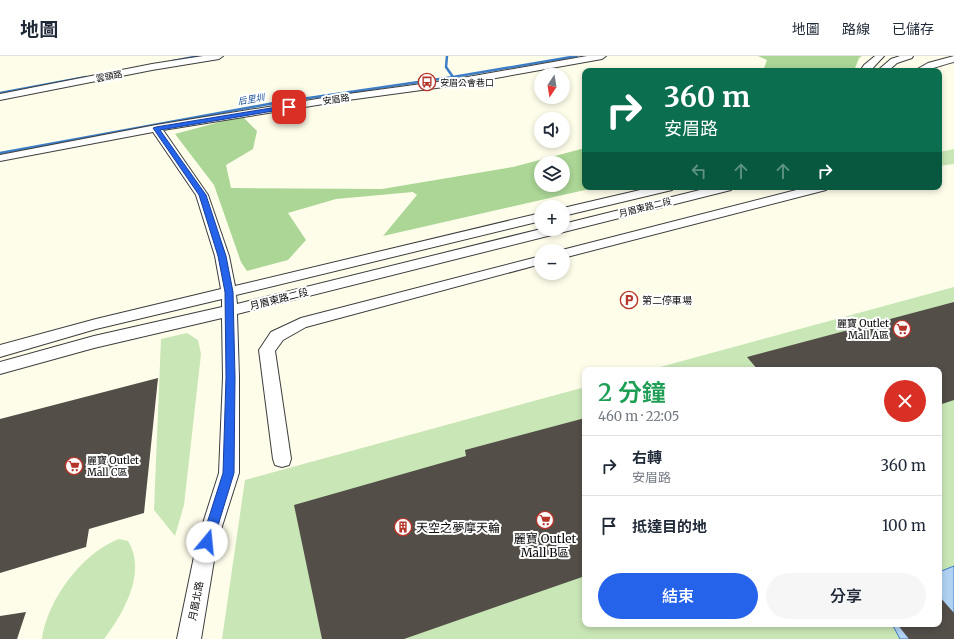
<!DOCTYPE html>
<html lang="zh-TW">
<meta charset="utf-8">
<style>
:root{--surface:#fff;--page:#f6f6f7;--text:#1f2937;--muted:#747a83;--line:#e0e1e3;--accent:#2563eb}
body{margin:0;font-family:Merriweather,"Noto Sans TC",serif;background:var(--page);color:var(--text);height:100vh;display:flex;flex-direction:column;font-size:15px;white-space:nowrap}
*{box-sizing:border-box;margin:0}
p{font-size:13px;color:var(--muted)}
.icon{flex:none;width:22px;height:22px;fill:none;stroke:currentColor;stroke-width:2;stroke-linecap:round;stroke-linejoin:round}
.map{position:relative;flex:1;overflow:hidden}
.drawer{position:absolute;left:582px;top:311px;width:360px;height:260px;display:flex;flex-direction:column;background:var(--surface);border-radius:8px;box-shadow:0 2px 6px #0003}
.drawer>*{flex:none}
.guide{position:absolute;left:582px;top:12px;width:360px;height:122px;border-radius:8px;box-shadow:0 2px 6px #0003;background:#0b6e4f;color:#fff;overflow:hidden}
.needle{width:26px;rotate:192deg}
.fabs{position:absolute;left:534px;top:12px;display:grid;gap:8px}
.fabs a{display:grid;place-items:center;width:36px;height:36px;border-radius:50%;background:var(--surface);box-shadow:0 2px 6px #0003;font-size:20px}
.pin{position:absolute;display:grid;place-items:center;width:34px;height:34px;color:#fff;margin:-17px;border-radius:8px;box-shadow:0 2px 6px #0006}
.me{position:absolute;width:44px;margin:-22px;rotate:17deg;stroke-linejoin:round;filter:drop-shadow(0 0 3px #0008)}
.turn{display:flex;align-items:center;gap:14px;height:84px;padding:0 16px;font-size:18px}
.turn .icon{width:52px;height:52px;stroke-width:2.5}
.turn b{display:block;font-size:28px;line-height:34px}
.lanes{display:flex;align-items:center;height:38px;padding:0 16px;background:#0003;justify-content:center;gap:20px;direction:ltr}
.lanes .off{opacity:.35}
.round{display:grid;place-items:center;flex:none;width:42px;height:42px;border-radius:21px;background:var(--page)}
.headline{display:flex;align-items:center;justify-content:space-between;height:68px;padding:0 16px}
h1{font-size:24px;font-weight:600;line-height:30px;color:#1e9e55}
.primary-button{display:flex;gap:8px;margin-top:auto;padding:8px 16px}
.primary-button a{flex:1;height:46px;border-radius:24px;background:var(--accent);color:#fff;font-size:16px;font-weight:600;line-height:46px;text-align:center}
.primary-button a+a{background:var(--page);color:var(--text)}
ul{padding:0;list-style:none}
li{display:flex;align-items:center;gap:12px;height:60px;padding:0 16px;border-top:1px solid var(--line)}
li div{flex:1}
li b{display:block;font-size:15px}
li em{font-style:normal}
header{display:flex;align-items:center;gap:24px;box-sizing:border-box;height:56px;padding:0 20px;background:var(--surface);border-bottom:1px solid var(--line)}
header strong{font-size:19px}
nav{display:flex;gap:22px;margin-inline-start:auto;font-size:14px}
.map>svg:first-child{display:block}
</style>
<header>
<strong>地圖</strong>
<nav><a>地圖</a><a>路線</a><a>已儲存</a></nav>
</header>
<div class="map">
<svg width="954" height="583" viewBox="0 0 954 583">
<rect width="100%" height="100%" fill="#fefdea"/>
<path fill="#c9e6b6" d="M 954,93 L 954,108 L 939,110 L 939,96 Z
M 954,231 L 954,583 L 222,583 L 245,424 L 585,331 L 585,568 L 939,568 L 939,314 L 649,314 Z
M 187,277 L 198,284 L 201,298 L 184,449 L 175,480 L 154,454 L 161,283 Z
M 119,483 L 128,485 C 147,516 124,557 104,583 L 42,583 C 47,544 82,497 119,483 Z"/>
<path fill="#abd696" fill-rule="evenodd" d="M 758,0 L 862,0 L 859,2 L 854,15 L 763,15 L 767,4 Z
M 242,60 L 257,75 L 253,93 L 226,109 L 231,132 L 382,133 L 513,111 L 585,92 L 585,131 L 598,131 L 383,180 L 417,139 L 413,136 L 336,143 L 288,157 L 306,184 L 288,204 L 247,215 L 241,206 L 214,129 L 175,78 ZM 541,107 L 563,107 L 563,129 L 541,129 Z"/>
<path fill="#b1d2f3" stroke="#3b7dc7" d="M 954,510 L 954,583 L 900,583 L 892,568 L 939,568 L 939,516 Z"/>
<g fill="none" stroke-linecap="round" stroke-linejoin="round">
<path stroke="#3b7dc7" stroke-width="2.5" d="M 447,0 L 446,11 L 453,21
M 173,5 L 199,0
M 0,37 L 86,21
M 0,97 L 274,47 L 453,21 L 577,0"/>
</g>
<path fill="#534e48" d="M 954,246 L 954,344 L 939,349 L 939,314 L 758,314 L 747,301 Z
M 158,322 L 144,457 L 89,473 L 86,491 L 0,517 L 0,363 Z
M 585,362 L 585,520 L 404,583 L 322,583 L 294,449 L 466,400 L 465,394 Z
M 939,540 L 954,557 L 954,583 L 909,583 L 897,568 L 939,568 Z
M 26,556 L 17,583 L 0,583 L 0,560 Z"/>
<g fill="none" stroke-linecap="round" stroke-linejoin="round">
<defs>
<path id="minor" d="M 203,0 L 223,0 L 219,3 L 152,14 L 0,44 L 0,38 L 152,8 Z
M 587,0 L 606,0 L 602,3 L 451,30 L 348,44 L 163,74 L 208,139 L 229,200 L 235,230 L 541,157 L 541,165 L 236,239 L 237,248 L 541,173 L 563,173 L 563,168 L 712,131 L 733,131 L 731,134 L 237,258 L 239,321 L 239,417 L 217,486 L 201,583 L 177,583 L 197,486 L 219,417 L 223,321 L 222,262 L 94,292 L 0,318 L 0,306 L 94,280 L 222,251 L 222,243 L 96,273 L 0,301 L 0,289 L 96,263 L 221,233 L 215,200 L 196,139 L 153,76 L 0,105 L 0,99 L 156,69 L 348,38 L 451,24 Z
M 875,0 L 884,0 L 870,15 L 860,15 L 864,9 Z
M 900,0 L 913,0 L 912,2 L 897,7 L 888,15 L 877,15 L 891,3 Z
M 954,0 L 954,6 C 941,9 928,15 914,15 L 928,7 Z
M 653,131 L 674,131 L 672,134 L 563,160 L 563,152 Z
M 808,131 L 828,131 L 826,134 L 563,202 L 563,195 L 558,195 Z
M 541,200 L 541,208 L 306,271 L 283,284 L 275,295 L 291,403 L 289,409 L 282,411 L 275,409 L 273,403 L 259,294 L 271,276 L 301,262 Z"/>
</defs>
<use href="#minor" stroke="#3e3e3e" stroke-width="2"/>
<use href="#minor" fill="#fff" fill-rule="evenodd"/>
</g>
<path fill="#2563eb" stroke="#184099" d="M 289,49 L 291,49 L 291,52 L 160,74 L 206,139 L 226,200 L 233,236 L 235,321 L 234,417 L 213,486 L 212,490 L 207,492 L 203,490 L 201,486 L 223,417 L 226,321 L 225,236 L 218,200 L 199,139 L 153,72 L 156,71 Z"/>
<defs>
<symbol id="bus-ring" viewBox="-11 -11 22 22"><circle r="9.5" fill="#fff" stroke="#b53529" stroke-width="1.5"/><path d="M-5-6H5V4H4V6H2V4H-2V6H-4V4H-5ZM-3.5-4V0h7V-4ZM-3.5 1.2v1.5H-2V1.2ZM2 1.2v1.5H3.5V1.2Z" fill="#b53529"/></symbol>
<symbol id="parking-ring" viewBox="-11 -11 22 22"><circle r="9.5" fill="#fff" stroke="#b53529" stroke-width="1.5"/><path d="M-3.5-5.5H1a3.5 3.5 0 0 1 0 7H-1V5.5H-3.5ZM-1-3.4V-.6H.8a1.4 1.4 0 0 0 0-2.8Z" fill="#b53529"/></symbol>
<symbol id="supermarket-ring" viewBox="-11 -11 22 22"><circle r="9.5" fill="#fff" stroke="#b53529" stroke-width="1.5"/><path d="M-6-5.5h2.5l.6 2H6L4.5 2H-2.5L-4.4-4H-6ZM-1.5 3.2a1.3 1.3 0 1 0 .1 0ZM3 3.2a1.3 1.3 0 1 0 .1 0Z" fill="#b53529"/></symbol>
<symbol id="building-ring" viewBox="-11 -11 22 22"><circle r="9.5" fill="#fff" stroke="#b53529" stroke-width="1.5"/><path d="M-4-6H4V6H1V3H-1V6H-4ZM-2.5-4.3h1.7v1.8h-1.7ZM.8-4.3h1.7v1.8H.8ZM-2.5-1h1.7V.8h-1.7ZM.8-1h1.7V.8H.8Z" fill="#b53529"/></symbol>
</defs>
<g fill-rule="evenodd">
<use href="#bus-ring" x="417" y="16" width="20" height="20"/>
<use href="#parking-ring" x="619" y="234" width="20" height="20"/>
<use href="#supermarket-ring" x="892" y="263" width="20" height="20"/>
<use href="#supermarket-ring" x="64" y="400" width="20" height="20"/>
<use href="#supermarket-ring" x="535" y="454" width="20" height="20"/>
<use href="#building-ring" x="393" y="461" width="20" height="20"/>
</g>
<g text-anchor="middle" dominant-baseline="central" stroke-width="4" stroke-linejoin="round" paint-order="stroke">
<g font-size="9" fill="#0b0b0b" stroke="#fff">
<text transform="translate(109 20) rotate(-11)">雲頭路</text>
<text transform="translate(336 43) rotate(-9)">安眉路</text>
<text transform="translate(645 151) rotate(-14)">月眉東路二段</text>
</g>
<g font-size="9" fill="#0b0b0b" stroke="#fff" text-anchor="start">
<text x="440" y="26">安眉公會巷口</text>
</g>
<g font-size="9" font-style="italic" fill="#1a5097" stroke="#fff">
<text transform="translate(251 43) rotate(-10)">后里圳</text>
</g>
<g font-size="10" fill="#0b0b0b" stroke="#fff">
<text transform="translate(279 243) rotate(-14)">月眉東路二段</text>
<text transform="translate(196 545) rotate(-79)">月眉北路</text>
</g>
<g font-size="10" fill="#0b0b0b" stroke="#fff" text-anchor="start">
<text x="642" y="244">第二停車場</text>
<text x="889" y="267" text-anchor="end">麗寶 Outlet<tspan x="889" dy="12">Mall A區</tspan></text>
<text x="87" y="404">麗寶 Outlet<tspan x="87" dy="12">Mall C區</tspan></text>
</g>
<g font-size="12" fill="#0b0b0b" stroke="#fff" text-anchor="start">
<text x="416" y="471">天空之夢摩天輪</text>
<text x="545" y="482" text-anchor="middle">麗寶 Outlet<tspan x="545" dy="14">Mall B區</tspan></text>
</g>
</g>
</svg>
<div class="fabs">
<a><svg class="needle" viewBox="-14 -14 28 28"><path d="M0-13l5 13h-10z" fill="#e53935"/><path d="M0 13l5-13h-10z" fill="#747a83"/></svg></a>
<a><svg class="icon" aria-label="sound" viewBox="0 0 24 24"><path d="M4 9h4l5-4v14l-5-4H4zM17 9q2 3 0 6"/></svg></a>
<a><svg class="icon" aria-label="layers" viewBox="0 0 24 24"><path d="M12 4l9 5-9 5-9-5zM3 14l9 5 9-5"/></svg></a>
<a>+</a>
<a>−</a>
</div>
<div class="pin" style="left:289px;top:51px;background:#d93025"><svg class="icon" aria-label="arrive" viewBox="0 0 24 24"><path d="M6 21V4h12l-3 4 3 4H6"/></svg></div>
<svg class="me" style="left:207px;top:486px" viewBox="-20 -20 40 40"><circle r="19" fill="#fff"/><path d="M0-13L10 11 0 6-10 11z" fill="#2563eb"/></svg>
<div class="guide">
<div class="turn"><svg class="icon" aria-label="right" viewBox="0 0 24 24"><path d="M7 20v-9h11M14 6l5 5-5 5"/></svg><div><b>360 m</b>安眉路</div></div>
<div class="lanes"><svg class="icon off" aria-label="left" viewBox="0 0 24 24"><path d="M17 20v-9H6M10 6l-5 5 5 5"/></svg><svg class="icon off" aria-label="ahead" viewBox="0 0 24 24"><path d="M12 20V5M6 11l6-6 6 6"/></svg><svg class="icon off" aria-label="ahead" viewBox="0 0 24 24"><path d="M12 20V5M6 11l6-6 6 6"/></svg><svg class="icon" aria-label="right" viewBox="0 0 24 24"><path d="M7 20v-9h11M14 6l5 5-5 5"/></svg></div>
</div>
<section class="drawer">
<div class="headline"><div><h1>2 分鐘</h1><p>460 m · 22:05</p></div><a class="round" style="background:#d93025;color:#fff"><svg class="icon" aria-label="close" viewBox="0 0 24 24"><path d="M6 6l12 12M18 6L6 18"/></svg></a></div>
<ul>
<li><svg class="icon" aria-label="right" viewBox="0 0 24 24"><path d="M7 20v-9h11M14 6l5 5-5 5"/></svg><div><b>右轉</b><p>安眉路</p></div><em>360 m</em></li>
<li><svg class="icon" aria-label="arrive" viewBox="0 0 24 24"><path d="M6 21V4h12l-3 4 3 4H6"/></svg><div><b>抵達目的地</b></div><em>100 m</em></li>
</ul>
<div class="primary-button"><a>結束</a><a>分享</a></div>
</section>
</div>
